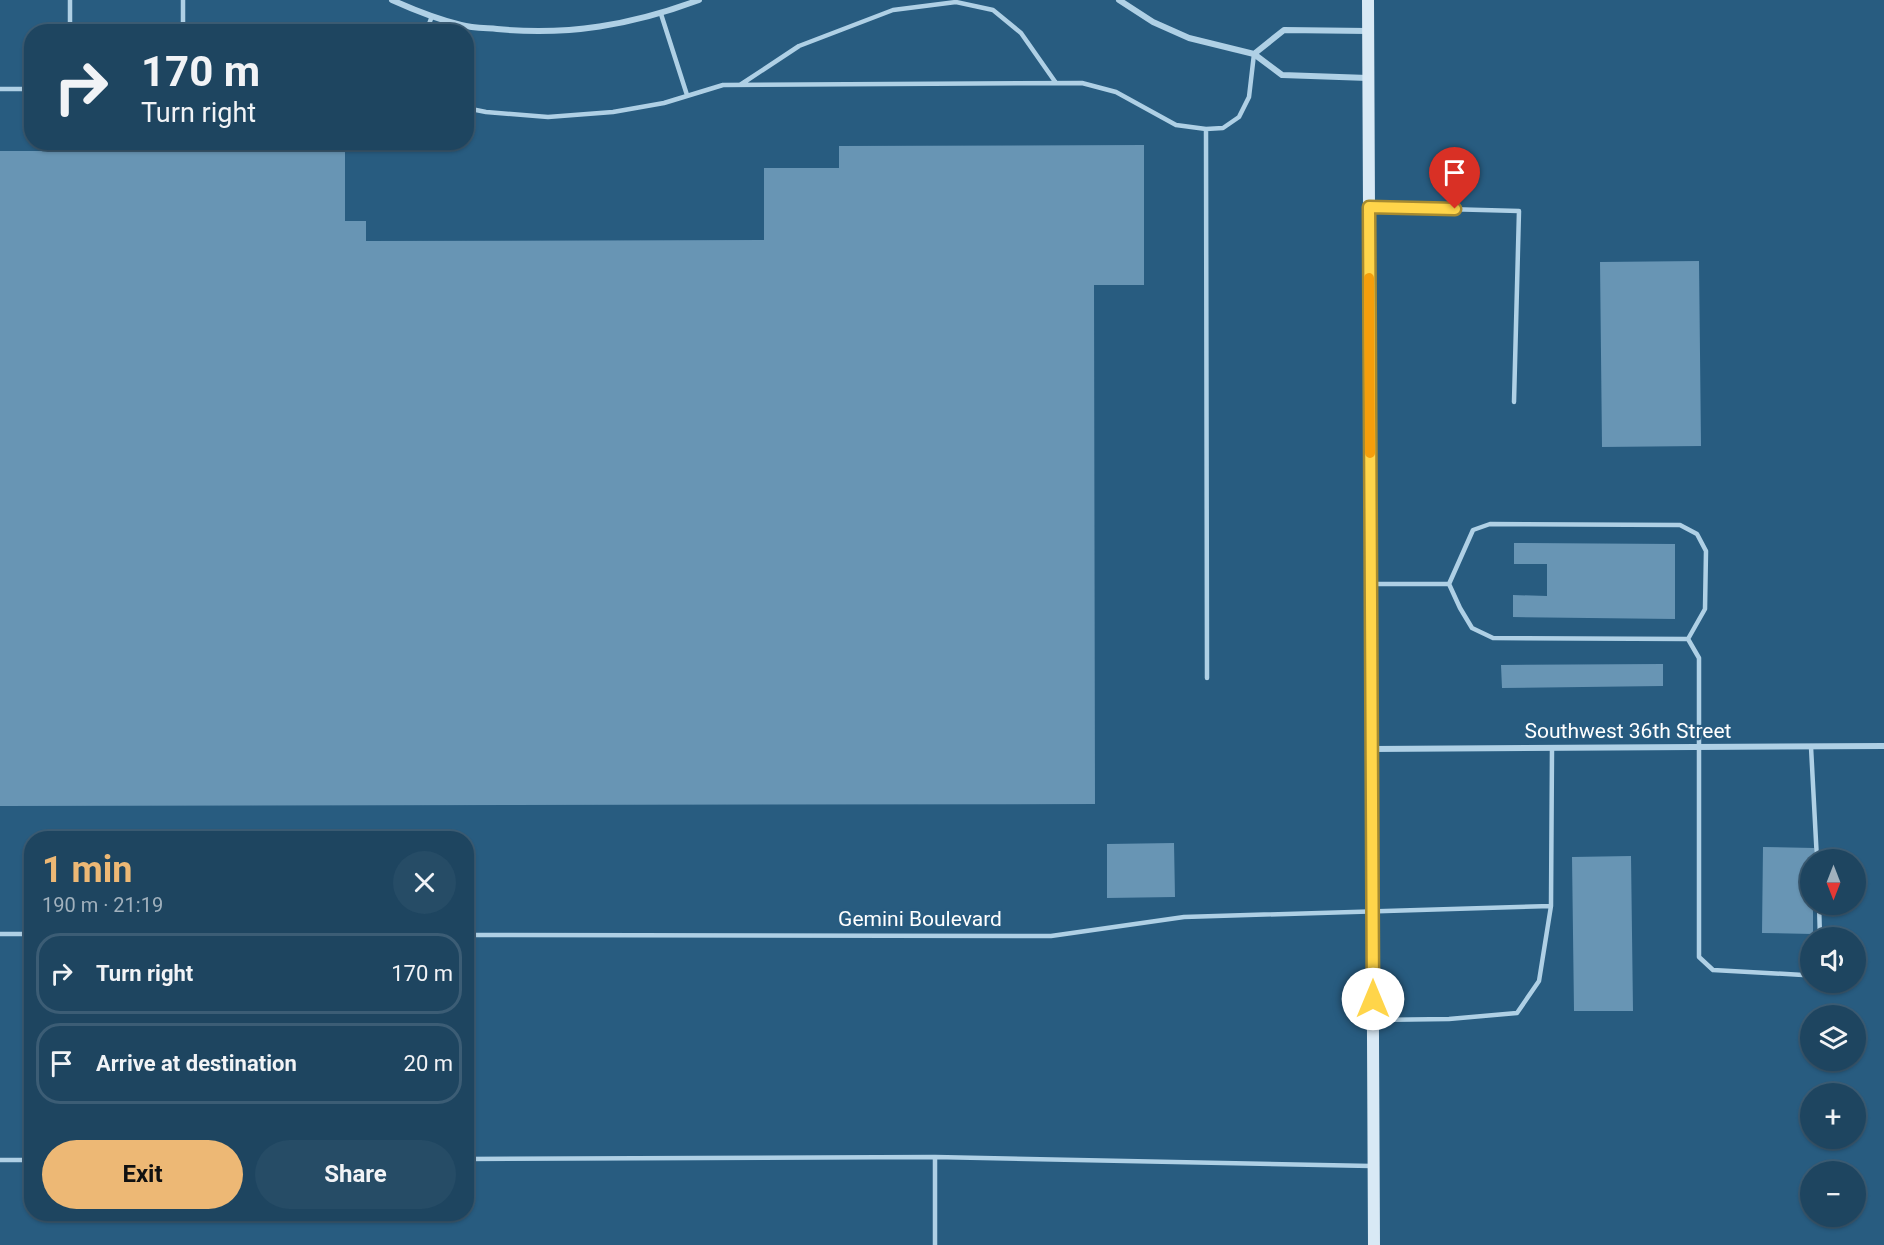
<!DOCTYPE html>
<meta charset="utf-8">
<style>
:root{--surface:#1e4560;--page:#264c66;--text:#f1f3f6;--muted:#a1b1bd;--line:#3c5d75;--accent:#edb875}
body{margin:0;font-family:Roboto,sans-serif;background:var(--page);color:var(--text);height:100vh;display:flex;flex-direction:column;font-size:22px;white-space:nowrap}
*{box-sizing:border-box;margin:0}
p{font-size:20px;color:var(--muted)}
.icon{flex:none;width:33px;height:33px;fill:none;stroke:currentColor;stroke-width:2;stroke-linecap:round;stroke-linejoin:round}
.map{position:relative;flex:1;overflow:hidden}
.panel{position:absolute;left:24px;top:831px;width:450px;height:390px;display:flex;flex-direction:column;background:var(--surface);border-radius:24px;box-shadow:0 2px 4px #0004,0 0 0 2px var(--line)}
.panel>*{flex:none}
.banner{position:absolute;left:24px;top:24px;width:450px;height:126px;border-radius:24px;box-shadow:0 2px 4px #0004,0 0 0 2px var(--line);background:#1e4560;color:var(--text);overflow:hidden}
.needle{width:39px;rotate:180deg}
.controls{position:absolute;left:1800px;top:849px;display:grid;gap:12px}
.controls a{display:grid;place-items:center;width:66px;height:66px;border-radius:50%;background:var(--surface);box-shadow:0 2px 4px #0004,0 0 0 2px var(--line);font-size:30px}
.pin{position:absolute;display:grid;place-items:center;width:51px;height:51px;color:#fff;margin:-62px -26px;border-radius:50% 50% 50% 0;rotate:-45deg;box-shadow:0 0 6px #0007}
.pin .icon{rotate:45deg}
.me{position:absolute;width:66px;margin:-33px;rotate:0deg;stroke-linejoin:round;filter:drop-shadow(0 0 4px #0008)}
.turn{display:flex;align-items:center;gap:21px;height:126px;padding:0 18px;font-size:27px}
.turn .icon{width:78px;height:78px;stroke-width:2.5}
.turn b{display:block;font-size:42px;line-height:51px}
.round{display:grid;place-items:center;flex:none;width:63px;height:63px;border-radius:32px;background:var(--page)}
.overview{display:flex;align-items:center;justify-content:space-between;height:102px;padding:0 18px}
h1{font-size:36px;font-weight:700;line-height:45px;color:var(--accent)}
.primary-button{display:flex;gap:12px;margin-top:auto;padding:12px 18px}
.primary-button a{flex:1;height:69px;border-radius:36px;background:var(--accent);color:#111;font-size:24px;font-weight:700;line-height:69px;text-align:center}
.primary-button a+a{background:var(--page);color:var(--text)}
ul{padding:0;list-style:none}
li{display:flex;align-items:center;gap:18px;height:81px;margin:0 12px 9px;padding:0 6px;border:3px solid var(--line);border-radius:24px}
li div{flex:1}
li b{display:block;font-size:22px}
li em{font-style:normal}
.map>svg:first-child{display:block}
</style>
<div class="map">
<svg width="1884" height="1245" viewBox="0 0 1884 1245">
<rect width="100%" height="100%" fill="#285c80"/>
<path fill="#6895b4" d="M 1144,145 L 1144,285 L 1094,285 L 1095,804 L 0,806 L 0,151 L 345,151 L 345,221 L 366,221 L 366,241 L 764,240 L 764,168 L 839,168 L 839,146 Z
M 1699,261 L 1701,446 L 1602,447 L 1600,262 Z
M 1514,543 L 1675,544 L 1675,619 L 1513,617 L 1513,595 L 1547,596 L 1547,564 L 1514,564 Z
M 1663,664 L 1663,686 L 1502,688 L 1501,665 Z
M 1174,843 L 1175,897 L 1107,898 L 1107,844 Z
M 1763,847 L 1814,848 L 1814,860 L 1810,860 L 1810,904 L 1813,904 L 1813,934 L 1762,933 Z
M 1631,856 L 1633,1011 L 1574,1011 L 1572,857 Z"/>
<g fill="none" stroke-linecap="round" stroke-linejoin="round">
<path stroke="#afd0e5" stroke-width="4.5" d="M 183,0 L 183,32
M 661,14 L 687,95
M 70,32 L 70,0
M 426,32 L 432,16
M 740,85 L 799,46 L 893,10 L 956,2 L 993,10 L 1021,33 L 1056,83
M 0,89 L 32,89
M 466,108 L 486,112 L 548,117 L 613,112 L 664,103 L 723,85 L 1082,83 L 1116,92 L 1176,125 L 1206,129 L 1223,128 L 1239,117 L 1249,97 L 1254,54
M 1206,129 L 1207,678
M 1371,207 L 1519,211 L 1514,402
M 1490,524 L 1680,525 L 1697,534 L 1706,551 L 1705,609 L 1688,639 L 1493,638 L 1472,628 L 1460,608 L 1449,584 L 1473,530 Z
M 1373,584 L 1449,584
M 1688,639 L 1699,658 L 1699,957 L 1713,970 L 1803,975 L 1810,974
M 1811,747 L 1817,860
M 1819,904 L 1820,938
M 0,934 L 32,934
M 466,935 L 1051,936 L 1184,917 L 1551,906 L 1552,748
M 1373,1020 L 1449,1019 L 1517,1013 L 1539,981 L 1551,906
M 466,1159 L 935,1157 L 1371,1166
M 0,1160 L 32,1160
M 935,1245 L 935,1157"/>
<path stroke="#afd0e5" stroke-width="6" d="M 392,0 C 414,10 437,19 461,25 C 472,28 485,28 497,29 C 568,36 632,25 699,0
M 1119,0 L 1153,22 L 1189,38 L 1254,54 L 1282,75 L 1368,78
M 1254,54 L 1284,30 L 1368,31
M 1372,749 L 1884,746"/>
<path stroke="#d8e9f5" stroke-width="12" d="M 1368,0 L 1374,1245"/>
</g>
<g fill="none" stroke-linecap="round" stroke-linejoin="round">
<defs>
<path id="route" d="M 1373,999 L 1369,207 L 1455,209"/>
</defs>
<use href="#route" stroke="#a68a30" stroke-width="15"/>
<use href="#route" stroke="#ffd54a" stroke-width="10"/>
<path stroke="#f59e0b" stroke-width="10" d="M 1369,278 L 1370,453"/>
</g>
<g text-anchor="middle" dominant-baseline="central" stroke-width="4.5" stroke-linejoin="round" paint-order="stroke">
<g font-size="21" fill="#fff" stroke="#285c80">
<text x="1628" y="731">Southwest 36th Street</text>
<text x="920" y="919">Gemini Boulevard</text>
</g>
</g>
</svg>
<div class="controls">
<a><svg class="needle" viewBox="-14 -14 28 28"><path d="M0-13l5 13h-10z" fill="#e53935"/><path d="M0 13l5-13h-10z" fill="#a1b1bd"/></svg></a>
<a><svg class="icon" aria-label="sound" viewBox="0 0 24 24"><path d="M4 9h4l5-4v14l-5-4H4zM17 9q2 3 0 6"/></svg></a>
<a><svg class="icon" aria-label="layers" viewBox="0 0 24 24"><path d="M12 4l9 5-9 5-9-5zM3 14l9 5 9-5"/></svg></a>
<a>+</a>
<a>−</a>
</div>
<div class="pin" style="left:1455px;top:209px;background:#d93025"><svg class="icon" aria-label="arrive" viewBox="0 0 24 24"><path d="M6 21V4h12l-3 4 3 4H6"/></svg></div>
<svg class="me" style="left:1373px;top:999px" viewBox="-20 -20 40 40"><circle r="19" fill="#fff"/><path d="M0-13L10 11 0 6-10 11z" fill="#ffd54a"/></svg>
<div class="banner">
<div class="turn"><svg class="icon" aria-label="right" viewBox="0 0 24 24"><path d="M7 20v-9h11M14 6l5 5-5 5"/></svg><div><b>170 m</b>Turn right</div></div>
</div>
<section class="panel">
<div class="overview"><div><h1>1 min</h1><p>190 m · 21:19</p></div><a class="round"><svg class="icon" aria-label="close" viewBox="0 0 24 24"><path d="M6 6l12 12M18 6L6 18"/></svg></a></div>
<ul>
<li><svg class="icon" aria-label="right" viewBox="0 0 24 24"><path d="M7 20v-9h11M14 6l5 5-5 5"/></svg><div><b>Turn right</b></div><em>170 m</em></li>
<li><svg class="icon" aria-label="arrive" viewBox="0 0 24 24"><path d="M6 21V4h12l-3 4 3 4H6"/></svg><div><b>Arrive at destination</b></div><em>20 m</em></li>
</ul>
<div class="primary-button"><a>Exit</a><a>Share</a></div>
</section>
</div>
